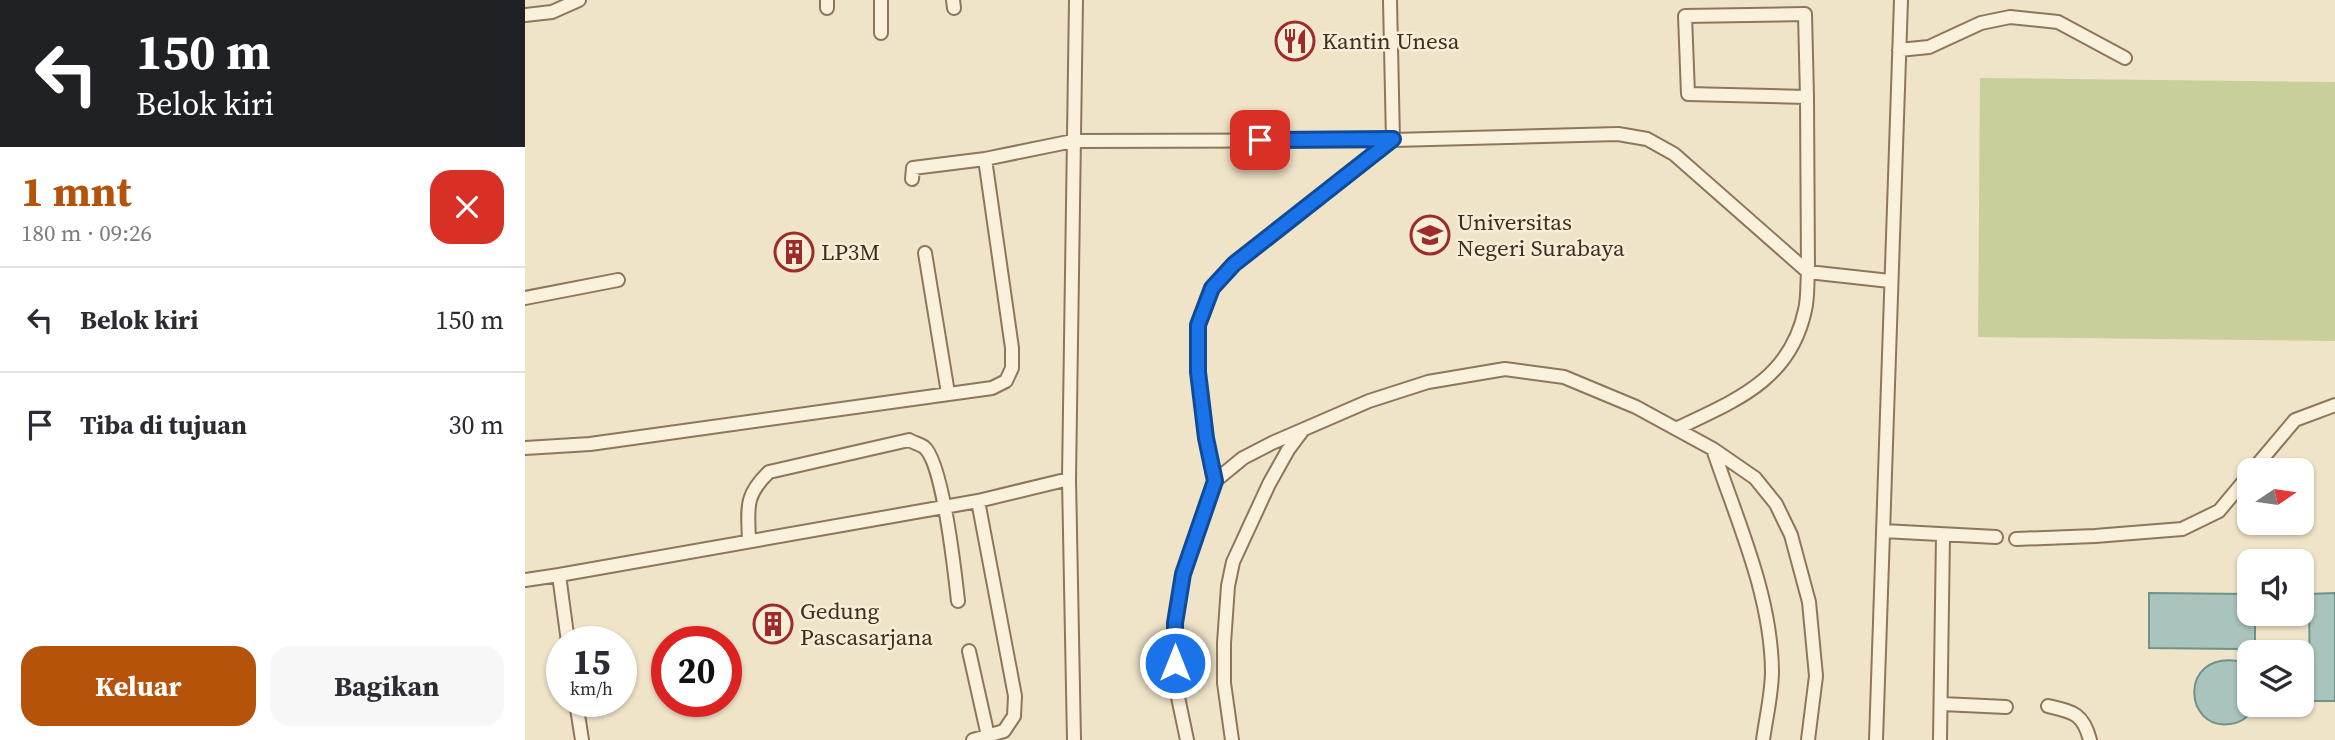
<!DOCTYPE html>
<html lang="id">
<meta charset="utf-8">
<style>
:root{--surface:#fff;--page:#f7f7f7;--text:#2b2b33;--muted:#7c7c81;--line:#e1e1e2;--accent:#b45309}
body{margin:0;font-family:"Source Serif 4",serif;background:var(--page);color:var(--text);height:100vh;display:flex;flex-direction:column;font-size:26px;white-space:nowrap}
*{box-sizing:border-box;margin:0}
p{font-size:23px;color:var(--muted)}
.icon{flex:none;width:38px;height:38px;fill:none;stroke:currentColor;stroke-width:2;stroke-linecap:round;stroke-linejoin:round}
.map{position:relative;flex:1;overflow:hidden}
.drawer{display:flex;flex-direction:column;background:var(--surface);width:525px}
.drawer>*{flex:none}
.top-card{background:#202124;color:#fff;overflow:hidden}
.needle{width:46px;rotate:77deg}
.fabs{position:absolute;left:1712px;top:458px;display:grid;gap:14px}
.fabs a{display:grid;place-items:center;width:77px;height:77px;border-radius:14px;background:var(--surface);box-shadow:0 2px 5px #0004;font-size:35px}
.speed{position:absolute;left:21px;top:626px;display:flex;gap:14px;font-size:35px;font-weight:700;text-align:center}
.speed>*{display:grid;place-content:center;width:91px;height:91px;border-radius:50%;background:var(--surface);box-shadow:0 2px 5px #0004;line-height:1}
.speed small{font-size:18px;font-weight:400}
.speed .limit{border:10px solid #d22;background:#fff;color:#111}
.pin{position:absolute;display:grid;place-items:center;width:60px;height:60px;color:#fff;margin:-30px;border-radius:14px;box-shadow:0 4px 10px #0006}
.me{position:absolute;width:77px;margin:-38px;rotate:0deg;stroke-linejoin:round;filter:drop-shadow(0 0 5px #0008)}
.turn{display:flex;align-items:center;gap:24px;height:147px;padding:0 21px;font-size:32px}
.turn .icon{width:91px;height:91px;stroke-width:2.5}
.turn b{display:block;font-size:49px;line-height:60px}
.round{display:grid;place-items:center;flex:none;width:74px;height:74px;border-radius:21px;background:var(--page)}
.summary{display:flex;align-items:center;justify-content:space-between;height:119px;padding:0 21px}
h1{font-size:42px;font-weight:700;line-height:52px;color:var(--accent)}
.cta{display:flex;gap:14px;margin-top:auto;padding:14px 21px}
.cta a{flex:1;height:80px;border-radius:21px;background:var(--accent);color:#fff;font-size:28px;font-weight:700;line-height:80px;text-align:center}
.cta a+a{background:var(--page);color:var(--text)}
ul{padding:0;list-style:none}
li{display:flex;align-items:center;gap:21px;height:105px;padding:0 21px;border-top:2px solid var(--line)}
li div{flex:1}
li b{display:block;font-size:26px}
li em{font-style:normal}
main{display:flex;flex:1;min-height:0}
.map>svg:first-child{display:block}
</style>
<main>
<section class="drawer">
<div class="top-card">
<div class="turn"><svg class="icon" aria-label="left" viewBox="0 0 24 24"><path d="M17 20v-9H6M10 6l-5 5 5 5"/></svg><div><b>150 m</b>Belok kiri</div></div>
</div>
<div class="summary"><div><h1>1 mnt</h1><p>180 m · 09:26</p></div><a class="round" style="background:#d93025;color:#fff"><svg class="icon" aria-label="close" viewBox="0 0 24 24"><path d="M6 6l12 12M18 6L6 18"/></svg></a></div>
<ul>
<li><svg class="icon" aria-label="left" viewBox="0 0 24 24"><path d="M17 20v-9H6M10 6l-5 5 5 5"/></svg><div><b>Belok kiri</b></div><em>150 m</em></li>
<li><svg class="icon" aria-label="arrive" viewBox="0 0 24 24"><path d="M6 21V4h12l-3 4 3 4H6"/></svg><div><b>Tiba di tujuan</b></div><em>30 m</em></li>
</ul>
<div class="cta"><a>Keluar</a><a>Bagikan</a></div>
</section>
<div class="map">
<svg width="1810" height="740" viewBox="0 0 1810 740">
<rect width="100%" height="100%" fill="#f0e4c8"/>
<path fill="#c9cf9b" d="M 1455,78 L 1810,82 L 1810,341 L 1453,337 Z"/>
<path fill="#a9c4bc" stroke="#6f938a" stroke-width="2" d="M 1624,593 L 1724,594 L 1724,614 L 1730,614 L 1730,653 L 1724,653 L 1724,705 L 1731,705 C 1724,716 1717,723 1705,724 C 1659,731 1653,652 1713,661 L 1713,649 L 1624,648 Z
M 1810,593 L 1810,701 L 1785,701 L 1784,594 Z"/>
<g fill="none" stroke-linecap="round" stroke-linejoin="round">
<defs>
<path id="service" d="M 302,0 L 302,8
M 356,0 L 356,33
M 428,0 L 429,8
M 1280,14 L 1282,97 L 1163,94 L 1160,16 Z
M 0,15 L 27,12 L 54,0
M 1374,50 L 1404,47 L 1456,23 L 1485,17 L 1533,22 L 1600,58
M 1282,97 L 1283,272
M 387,179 L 388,168 L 460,159 L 548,141 L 868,140 L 1093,134 L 1122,139 L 1149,154 L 1283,272
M 400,253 L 423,393
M 0,298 L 93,280
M 1151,429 C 1209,401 1265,381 1280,310 C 1283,298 1282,284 1283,272 L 1365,281
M 0,448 L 65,444 L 467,388 L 481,381 L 487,368 L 487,348 L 460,159
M 1188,449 C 1212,521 1246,594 1247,671 C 1247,693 1241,718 1238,740
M 1727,471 L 1770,420 L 1810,405
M 690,481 L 681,437 L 673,372 L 673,325 L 687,288 L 709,264 L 868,140 L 865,0
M 1358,531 L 1471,537
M 1491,539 L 1570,536 L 1657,529 L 1694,511 L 1724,475
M 224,541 C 223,508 219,496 244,472 L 384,440 C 389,443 395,444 399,447 C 418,462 430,574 433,601
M 0,580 L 34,575
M 43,642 L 34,575 L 453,501 L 544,479
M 444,651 L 463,736
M 51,702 L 57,740
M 1417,704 L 1481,707
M 1523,706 C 1548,712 1558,713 1565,740
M 448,740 L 479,731 L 489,716 L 490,696 L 453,501
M 549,740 L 544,479 L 551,0
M 662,740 L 650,683 L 650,623 L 658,574 L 690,481 L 718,458 L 747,443 L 844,401 L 903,382 L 980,369 L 1039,377 L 1111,407 L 1188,449 L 1230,478 L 1251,504 L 1266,535 L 1284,602 L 1291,676 L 1283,740
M 707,740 L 699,683 L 699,643 L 703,586 L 708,562 L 744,484 L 763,450 L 778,430
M 1351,740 L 1376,0
M 1415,740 L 1418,535"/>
</defs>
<use href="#service" stroke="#8d765c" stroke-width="16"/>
<use href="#service" stroke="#faf1dc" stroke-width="12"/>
</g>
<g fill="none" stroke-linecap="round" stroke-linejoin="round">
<defs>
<path id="route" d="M 650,663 L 650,623 L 658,574 L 690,481 L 681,438 L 673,372 L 673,325 L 687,288 L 709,264 L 868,139 L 735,140"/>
</defs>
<use href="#route" stroke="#114b97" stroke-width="18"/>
<use href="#route" stroke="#1a73e8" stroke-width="12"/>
</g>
<defs>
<symbol id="restaurant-ring" viewBox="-11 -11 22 22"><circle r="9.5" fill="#f7eed8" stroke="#9e2a2b" stroke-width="1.5"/><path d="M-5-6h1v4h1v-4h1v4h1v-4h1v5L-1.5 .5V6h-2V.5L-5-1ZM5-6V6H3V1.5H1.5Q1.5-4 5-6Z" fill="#9e2a2b"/></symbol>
<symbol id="university-ring" viewBox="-11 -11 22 22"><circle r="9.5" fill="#f7eed8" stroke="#9e2a2b" stroke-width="1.5"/><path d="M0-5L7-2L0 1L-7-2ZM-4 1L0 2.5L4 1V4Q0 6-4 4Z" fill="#9e2a2b"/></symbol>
<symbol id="building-ring" viewBox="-11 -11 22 22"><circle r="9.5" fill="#f7eed8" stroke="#9e2a2b" stroke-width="1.5"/><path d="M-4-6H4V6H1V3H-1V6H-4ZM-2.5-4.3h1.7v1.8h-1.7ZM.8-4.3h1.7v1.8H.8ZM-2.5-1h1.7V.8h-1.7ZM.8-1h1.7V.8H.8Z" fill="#9e2a2b"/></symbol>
</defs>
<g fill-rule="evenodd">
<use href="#restaurant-ring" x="748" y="19" width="44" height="44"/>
<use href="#university-ring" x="883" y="213" width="44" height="44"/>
<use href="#building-ring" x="247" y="230" width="44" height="44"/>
<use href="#building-ring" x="226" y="602" width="44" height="44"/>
</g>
<g text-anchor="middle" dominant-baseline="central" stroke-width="5" stroke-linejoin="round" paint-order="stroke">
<g font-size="23" fill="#3d2e20" stroke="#f7eed8" text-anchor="start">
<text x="797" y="41">Kantin Unesa</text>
<text x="932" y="222">Universitas<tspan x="932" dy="26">Negeri Surabaya</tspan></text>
<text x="296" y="252">LP3M</text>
<text x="275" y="611">Gedung<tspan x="275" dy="26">Pascasarjana</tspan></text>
</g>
</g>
</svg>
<div class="fabs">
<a><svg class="needle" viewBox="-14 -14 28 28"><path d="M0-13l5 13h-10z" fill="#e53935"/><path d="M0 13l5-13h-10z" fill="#7c7c81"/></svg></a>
<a><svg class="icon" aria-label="sound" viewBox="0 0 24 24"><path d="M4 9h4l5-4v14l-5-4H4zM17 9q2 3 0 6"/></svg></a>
<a><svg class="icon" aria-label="layers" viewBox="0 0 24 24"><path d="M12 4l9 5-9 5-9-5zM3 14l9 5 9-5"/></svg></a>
</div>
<div class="speed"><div>15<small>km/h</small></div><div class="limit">20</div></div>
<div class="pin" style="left:735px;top:140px;background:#d93025"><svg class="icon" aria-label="arrive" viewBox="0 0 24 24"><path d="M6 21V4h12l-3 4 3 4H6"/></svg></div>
<svg class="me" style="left:650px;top:663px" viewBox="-20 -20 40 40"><circle r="17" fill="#1a73e8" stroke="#fff" stroke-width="3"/><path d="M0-11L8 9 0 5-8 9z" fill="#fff"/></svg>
</div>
</main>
